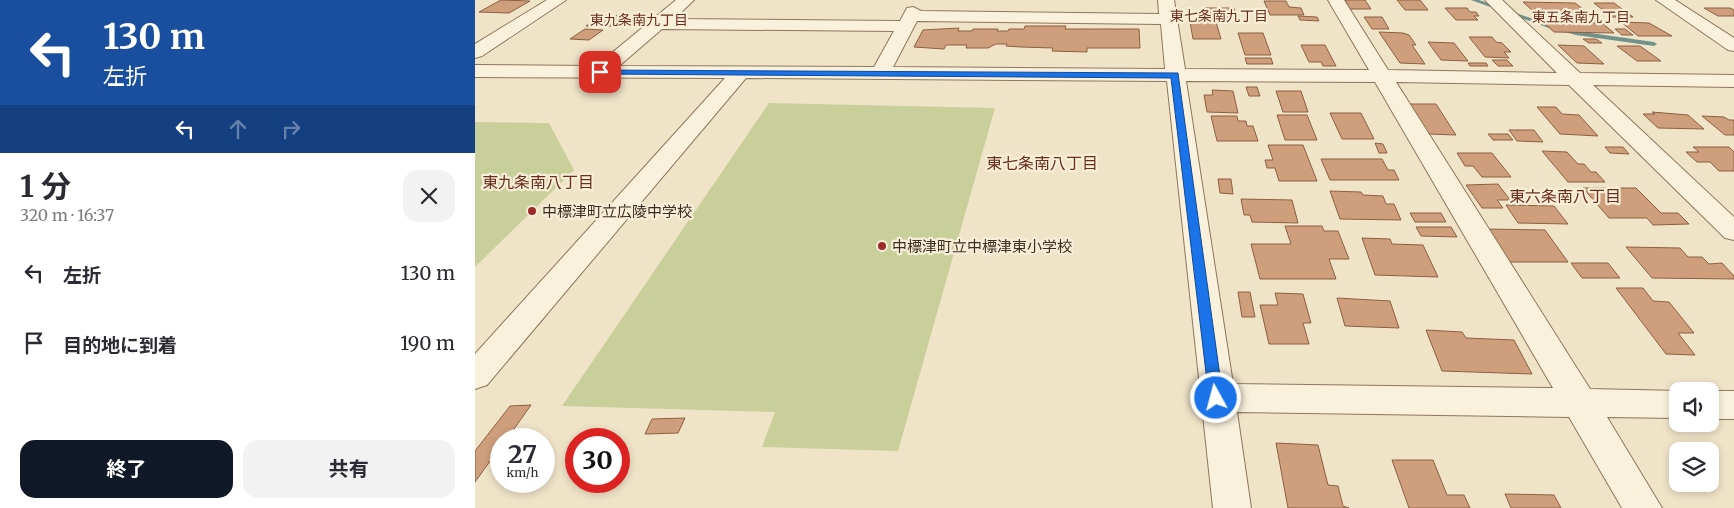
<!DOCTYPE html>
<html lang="ja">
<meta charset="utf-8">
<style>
:root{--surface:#fff;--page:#f2f2f3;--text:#2b2b33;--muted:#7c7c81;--accent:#111827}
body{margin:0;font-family:Merriweather,"Noto Sans JP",serif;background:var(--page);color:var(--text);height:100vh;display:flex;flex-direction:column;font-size:19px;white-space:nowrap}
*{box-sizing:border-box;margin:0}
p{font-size:16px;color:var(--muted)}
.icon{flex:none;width:28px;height:28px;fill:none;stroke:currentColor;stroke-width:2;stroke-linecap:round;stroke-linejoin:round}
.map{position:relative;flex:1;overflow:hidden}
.details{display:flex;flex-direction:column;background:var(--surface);width:475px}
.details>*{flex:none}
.banner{background:#1a4fa0;color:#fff;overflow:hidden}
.tools{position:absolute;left:1194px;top:382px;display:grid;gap:10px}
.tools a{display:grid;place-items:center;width:50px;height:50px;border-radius:10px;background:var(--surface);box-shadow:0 2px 8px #0003;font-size:25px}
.speed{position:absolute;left:15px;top:428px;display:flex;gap:10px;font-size:25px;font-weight:700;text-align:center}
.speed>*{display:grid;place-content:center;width:65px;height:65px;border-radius:50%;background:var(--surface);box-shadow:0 2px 8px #0003;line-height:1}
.speed small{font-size:12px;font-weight:400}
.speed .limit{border:8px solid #d22;background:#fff;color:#111}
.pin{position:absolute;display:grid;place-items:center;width:42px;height:42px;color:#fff;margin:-21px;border-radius:10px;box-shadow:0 2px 8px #0006}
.me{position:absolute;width:55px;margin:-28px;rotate:353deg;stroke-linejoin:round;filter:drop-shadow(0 0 4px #0008)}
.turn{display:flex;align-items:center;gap:18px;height:105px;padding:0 20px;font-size:22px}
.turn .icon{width:65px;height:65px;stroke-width:2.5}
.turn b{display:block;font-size:35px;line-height:42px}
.lanes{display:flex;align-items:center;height:48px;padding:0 20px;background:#0003;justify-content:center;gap:25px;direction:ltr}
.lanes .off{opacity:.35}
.round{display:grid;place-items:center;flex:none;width:52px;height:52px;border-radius:15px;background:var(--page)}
.head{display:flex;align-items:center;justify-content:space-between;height:85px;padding:0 20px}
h1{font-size:30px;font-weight:700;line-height:38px}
.button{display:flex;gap:10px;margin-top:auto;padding:10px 20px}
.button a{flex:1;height:58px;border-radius:15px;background:var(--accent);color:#fff;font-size:20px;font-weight:700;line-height:58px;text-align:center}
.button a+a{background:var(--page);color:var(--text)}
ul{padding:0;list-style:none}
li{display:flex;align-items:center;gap:15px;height:70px;padding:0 20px}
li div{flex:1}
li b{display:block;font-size:19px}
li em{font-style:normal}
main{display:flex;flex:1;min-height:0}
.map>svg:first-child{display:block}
</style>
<main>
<section class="details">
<div class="banner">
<div class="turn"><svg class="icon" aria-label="left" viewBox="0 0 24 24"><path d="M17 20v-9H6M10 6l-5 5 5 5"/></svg><div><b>130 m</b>左折</div></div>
<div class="lanes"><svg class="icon" aria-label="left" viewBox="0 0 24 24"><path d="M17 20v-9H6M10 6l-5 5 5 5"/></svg><svg class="icon off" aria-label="ahead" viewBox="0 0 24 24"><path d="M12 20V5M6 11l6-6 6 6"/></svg><svg class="icon off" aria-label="right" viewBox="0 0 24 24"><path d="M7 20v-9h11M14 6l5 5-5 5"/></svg></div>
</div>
<div class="head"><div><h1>1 分</h1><p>320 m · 16:37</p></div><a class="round"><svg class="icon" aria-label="close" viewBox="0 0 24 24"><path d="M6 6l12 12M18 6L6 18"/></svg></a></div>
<ul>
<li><svg class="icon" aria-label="left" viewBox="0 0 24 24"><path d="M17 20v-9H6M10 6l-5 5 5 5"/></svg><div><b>左折</b></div><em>130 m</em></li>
<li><svg class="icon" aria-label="arrive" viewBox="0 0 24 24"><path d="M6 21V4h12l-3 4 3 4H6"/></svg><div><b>目的地に到着</b></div><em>190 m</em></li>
</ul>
<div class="button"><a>終了</a><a>共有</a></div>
</section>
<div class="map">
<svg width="1259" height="508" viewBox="0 0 1259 508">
<rect width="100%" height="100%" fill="#f0e4c8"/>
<path fill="#c9cf9b" d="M 294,103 L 520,108 L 423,451 L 287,447 L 300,412 L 87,406 Z
M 0,122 L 74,123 L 99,170 L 0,267 Z"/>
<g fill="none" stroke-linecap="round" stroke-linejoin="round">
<path fill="#6f938a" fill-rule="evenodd" d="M 996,0 L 1004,0 L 1078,26 L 1101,31 L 1179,42 L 1182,44 L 1179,46 L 1101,35 L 1074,28 Z"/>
</g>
<path fill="#cf9f7d" stroke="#8d5f41" d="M 26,0 L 55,1 L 34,13 L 4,12 Z
M 870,0 L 890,0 L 896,9 L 875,9 Z
M 922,0 L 945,0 L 953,10 L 930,10 Z
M 789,1 L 811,1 L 814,7 L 826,8 L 829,15 L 795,15 Z
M 1048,2 L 1100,3 L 1113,13 L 1059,12 Z
M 1119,3 L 1139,3 L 1158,17 L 1137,17 Z
M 727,8 L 759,8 L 762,18 L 730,18 Z
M 970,8 L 992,8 L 995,12 L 1001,12 L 1004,16 L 999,16 L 1003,20 L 981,20 Z
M 1229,8 L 1255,8 L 1259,10 L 1259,16 L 1243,16 Z
M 127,15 L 152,16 L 137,26 L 111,26 Z
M 823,16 L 842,17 L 844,21 L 825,20 Z
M 889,17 L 907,17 L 914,29 L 897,29 Z
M 715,22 L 741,22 L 746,39 L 718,39 Z
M 1068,22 L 1127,23 L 1139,33 L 1079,32 Z
M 1146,22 L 1174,23 L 1197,36 L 1163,36 Z
M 550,26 L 591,26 L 590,29 L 664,29 L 665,48 L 612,48 L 612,52 L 577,51 L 578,48 L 546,47 L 531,46 L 532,44 L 521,44 L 513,48 L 491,48 L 492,45 L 471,45 L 469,49 L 439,47 L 448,30 L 484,28 L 483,31 L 497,31 L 498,29 L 523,29 L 522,31 L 533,31 L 534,29 L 549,29 Z
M 110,29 L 128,30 L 114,40 L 95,39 Z
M 1140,29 L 1150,29 L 1158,35 L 1147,35 Z
M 904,32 L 928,33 L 934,35 L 941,45 L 937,45 L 950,64 L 925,63 Z
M 763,33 L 788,33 L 796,55 L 770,55 Z
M 994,37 L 1017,37 L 1021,42 L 1027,43 L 1036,52 L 1029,52 L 1034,58 L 1010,57 Z
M 1108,39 L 1121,39 L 1127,43 L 1114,43 Z
M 953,42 L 979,43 L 993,61 L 966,60 Z
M 826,45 L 850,45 L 861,66 L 848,66 L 846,62 L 834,62 Z
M 1083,45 L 1109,46 L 1129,64 L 1102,63 Z
M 1142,46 L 1165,46 L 1186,61 L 1162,61 Z
M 770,58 L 796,58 L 798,64 L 772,64 Z
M 1017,60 L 1032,60 L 1038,66 L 1023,66 Z
M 993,63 L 1011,63 L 1013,66 L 995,66 Z
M 771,87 L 782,87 L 785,96 L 774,96 Z
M 737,90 L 758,91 L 763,113 L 732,112 L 729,95 L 738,95 Z
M 801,91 L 826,91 L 833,112 L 808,112 Z
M 935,104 L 961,104 L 981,135 L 954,134 Z
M 1062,107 L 1081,107 L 1087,114 L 1104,115 L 1123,136 L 1085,134 Z
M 1177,112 L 1213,115 L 1229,129 L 1183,128 L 1168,114 L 1180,114 Z
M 855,113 L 886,113 L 899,139 L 867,139 Z
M 802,115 L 832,115 L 842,140 L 810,140 Z
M 736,116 L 762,116 L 763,121 L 771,121 L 772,126 L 778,126 L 783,141 L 742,141 Z
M 1227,116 L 1249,117 L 1254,120 L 1259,120 L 1259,135 L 1250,135 Z
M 1034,130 L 1059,130 L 1068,142 L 1042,141 Z
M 1013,134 L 1033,134 L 1038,140 L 1018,140 Z
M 900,143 L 908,144 L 912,153 L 904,153 Z
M 793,145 L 828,145 L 842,181 L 804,181 L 800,168 L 792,168 L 790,160 L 798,160 Z
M 1130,147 L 1148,147 L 1154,154 L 1135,153 Z
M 1218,147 L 1254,147 L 1259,152 L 1259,171 L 1244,171 L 1235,162 L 1222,162 L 1211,152 L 1224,152 Z
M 1067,151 L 1092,152 L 1103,164 L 1109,164 L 1116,172 L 1121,172 L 1130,182 L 1093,182 Z
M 982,153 L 1017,153 L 1036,177 L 1007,177 L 998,166 L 990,166 Z
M 846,159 L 907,159 L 913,170 L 919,170 L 924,180 L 855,180 Z
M 743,179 L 756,179 L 758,194 L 745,193 Z
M 1023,184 L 1035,200 L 1022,200 L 1028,208 L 1007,208 L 991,185 Z
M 1108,188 L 1161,188 L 1186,213 L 1203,213 L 1214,224 L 1178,225 L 1172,218 L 1134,218 Z
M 855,191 L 886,192 L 888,195 L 908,196 L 911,204 L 919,204 L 926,220 L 865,219 Z
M 766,199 L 817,200 L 823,223 L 777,222 L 775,215 L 769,215 Z
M 1031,205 L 1079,206 L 1093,224 L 1043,223 Z
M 935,213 L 966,213 L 971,222 L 940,222 Z
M 810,226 L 847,226 L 849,231 L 863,231 L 874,259 L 854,259 L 861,279 L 785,279 L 776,244 L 816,244 Z
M 941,227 L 976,227 L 982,237 L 946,236 Z
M 1012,229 L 1070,230 L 1093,262 L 1033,262 Z
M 887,238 L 915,239 L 917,244 L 948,245 L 963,277 L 900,275 Z
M 1151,247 L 1205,248 L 1213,257 L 1227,257 L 1234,264 L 1247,263 L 1259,276 L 1259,279 L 1177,278 Z
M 1096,263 L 1133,263 L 1145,278 L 1107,278 Z
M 1141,288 L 1168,288 L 1178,301 L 1194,302 L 1219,333 L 1203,333 L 1220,355 L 1191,354 Z
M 763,292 L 775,292 L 780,317 L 767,317 Z
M 800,293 L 828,294 L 836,323 L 828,323 L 834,344 L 794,344 L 785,305 L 803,305 Z
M 862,298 L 915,301 L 924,328 L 870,326 Z
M 951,330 L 987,332 L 991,338 L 1039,340 L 1057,374 L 967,371 Z
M 56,405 L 32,439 L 26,439 L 26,446 L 0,482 L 0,451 L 35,406 Z
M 210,418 L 203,433 L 170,434 L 177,419 Z
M 801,443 L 843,445 L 853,485 L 863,486 L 868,506 L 874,508 L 813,508 Z
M 917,460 L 958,460 L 972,495 L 989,495 L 995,508 L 934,508 Z
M 1030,494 L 1079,495 L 1086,508 L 1036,508 Z"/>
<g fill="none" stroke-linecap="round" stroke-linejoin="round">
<defs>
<path id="minor" d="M 72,0 L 91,0 L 7,56 L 0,58 L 0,44 Z
M 201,0 L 219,0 L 199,19 L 425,21 L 432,8 L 438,7 L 446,11 L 684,14 L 683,0 L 699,0 L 710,69 L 894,70 L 853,0 L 869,0 L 913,70 L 1082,73 L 1010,0 L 1027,0 L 1105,73 L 1259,75 L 1259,87 L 1118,85 L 1259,217 L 1259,240 L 1250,238 L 1094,85 L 921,82 L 1115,389 L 1206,391 L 1202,391 L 1202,418 L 1132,417 L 1187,508 L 1147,508 L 1094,417 L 762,412 L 776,508 L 738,508 L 692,81 L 271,78 L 12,385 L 0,389 L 0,354 L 250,78 L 0,77 L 0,65 L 121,66 ZM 442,21 L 686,24 L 690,69 L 418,67 ZM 187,29 L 419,31 L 399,67 L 144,66 ZM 711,81 L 900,82 L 1078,388 L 758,384 Z
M 1181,0 L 1200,0 L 1259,38 L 1259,51 L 1253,50 Z
M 1234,391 L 1259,391 L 1259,419 L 1235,419 Z"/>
</defs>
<use href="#minor" stroke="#8d765c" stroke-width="2"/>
<use href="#minor" fill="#faf1dc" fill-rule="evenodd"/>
</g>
<path fill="#1a73e8" stroke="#114b97" d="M 122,70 L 703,73 L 748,398 L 746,402 L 736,402 L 734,398 L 696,78 L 125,74 L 121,72 Z"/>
<g fill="#9e2a2b" stroke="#f7eed8" stroke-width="2">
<circle cx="57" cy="211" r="5"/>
<circle cx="407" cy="246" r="5"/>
</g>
<g text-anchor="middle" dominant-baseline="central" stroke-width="4.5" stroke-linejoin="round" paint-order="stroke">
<g font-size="14" fill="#6b2e1e" stroke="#f7eed8">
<text x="744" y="16">東七条南九丁目</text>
<text x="1106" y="17">東五条南九丁目</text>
<text x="164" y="20">東九条南九丁目</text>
</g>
<g font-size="15" fill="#3d2e20" stroke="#f7eed8" text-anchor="start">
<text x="67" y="211">中標津町立広陵中学校</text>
<text x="417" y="246">中標津町立中標津東小学校</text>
</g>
<g font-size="16" fill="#6b2e1e" stroke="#f7eed8">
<text x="567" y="163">東七条南八丁目</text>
<text x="63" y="182">東九条南八丁目</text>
<text x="1090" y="196">東六条南八丁目</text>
</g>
</g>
</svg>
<div class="tools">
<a><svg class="icon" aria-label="sound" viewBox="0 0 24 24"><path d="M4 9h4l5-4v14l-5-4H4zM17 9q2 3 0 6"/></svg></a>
<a><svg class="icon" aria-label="layers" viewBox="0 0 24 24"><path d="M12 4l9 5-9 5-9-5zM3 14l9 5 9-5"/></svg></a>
</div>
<div class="speed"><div>27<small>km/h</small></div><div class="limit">30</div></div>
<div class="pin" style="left:125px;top:72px;background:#d93025"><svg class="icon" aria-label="arrive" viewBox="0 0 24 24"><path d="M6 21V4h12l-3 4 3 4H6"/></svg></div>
<svg class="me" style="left:741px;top:398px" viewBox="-20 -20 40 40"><circle r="17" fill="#1a73e8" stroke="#fff" stroke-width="3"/><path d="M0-11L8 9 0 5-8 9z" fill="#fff"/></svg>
</div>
</main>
